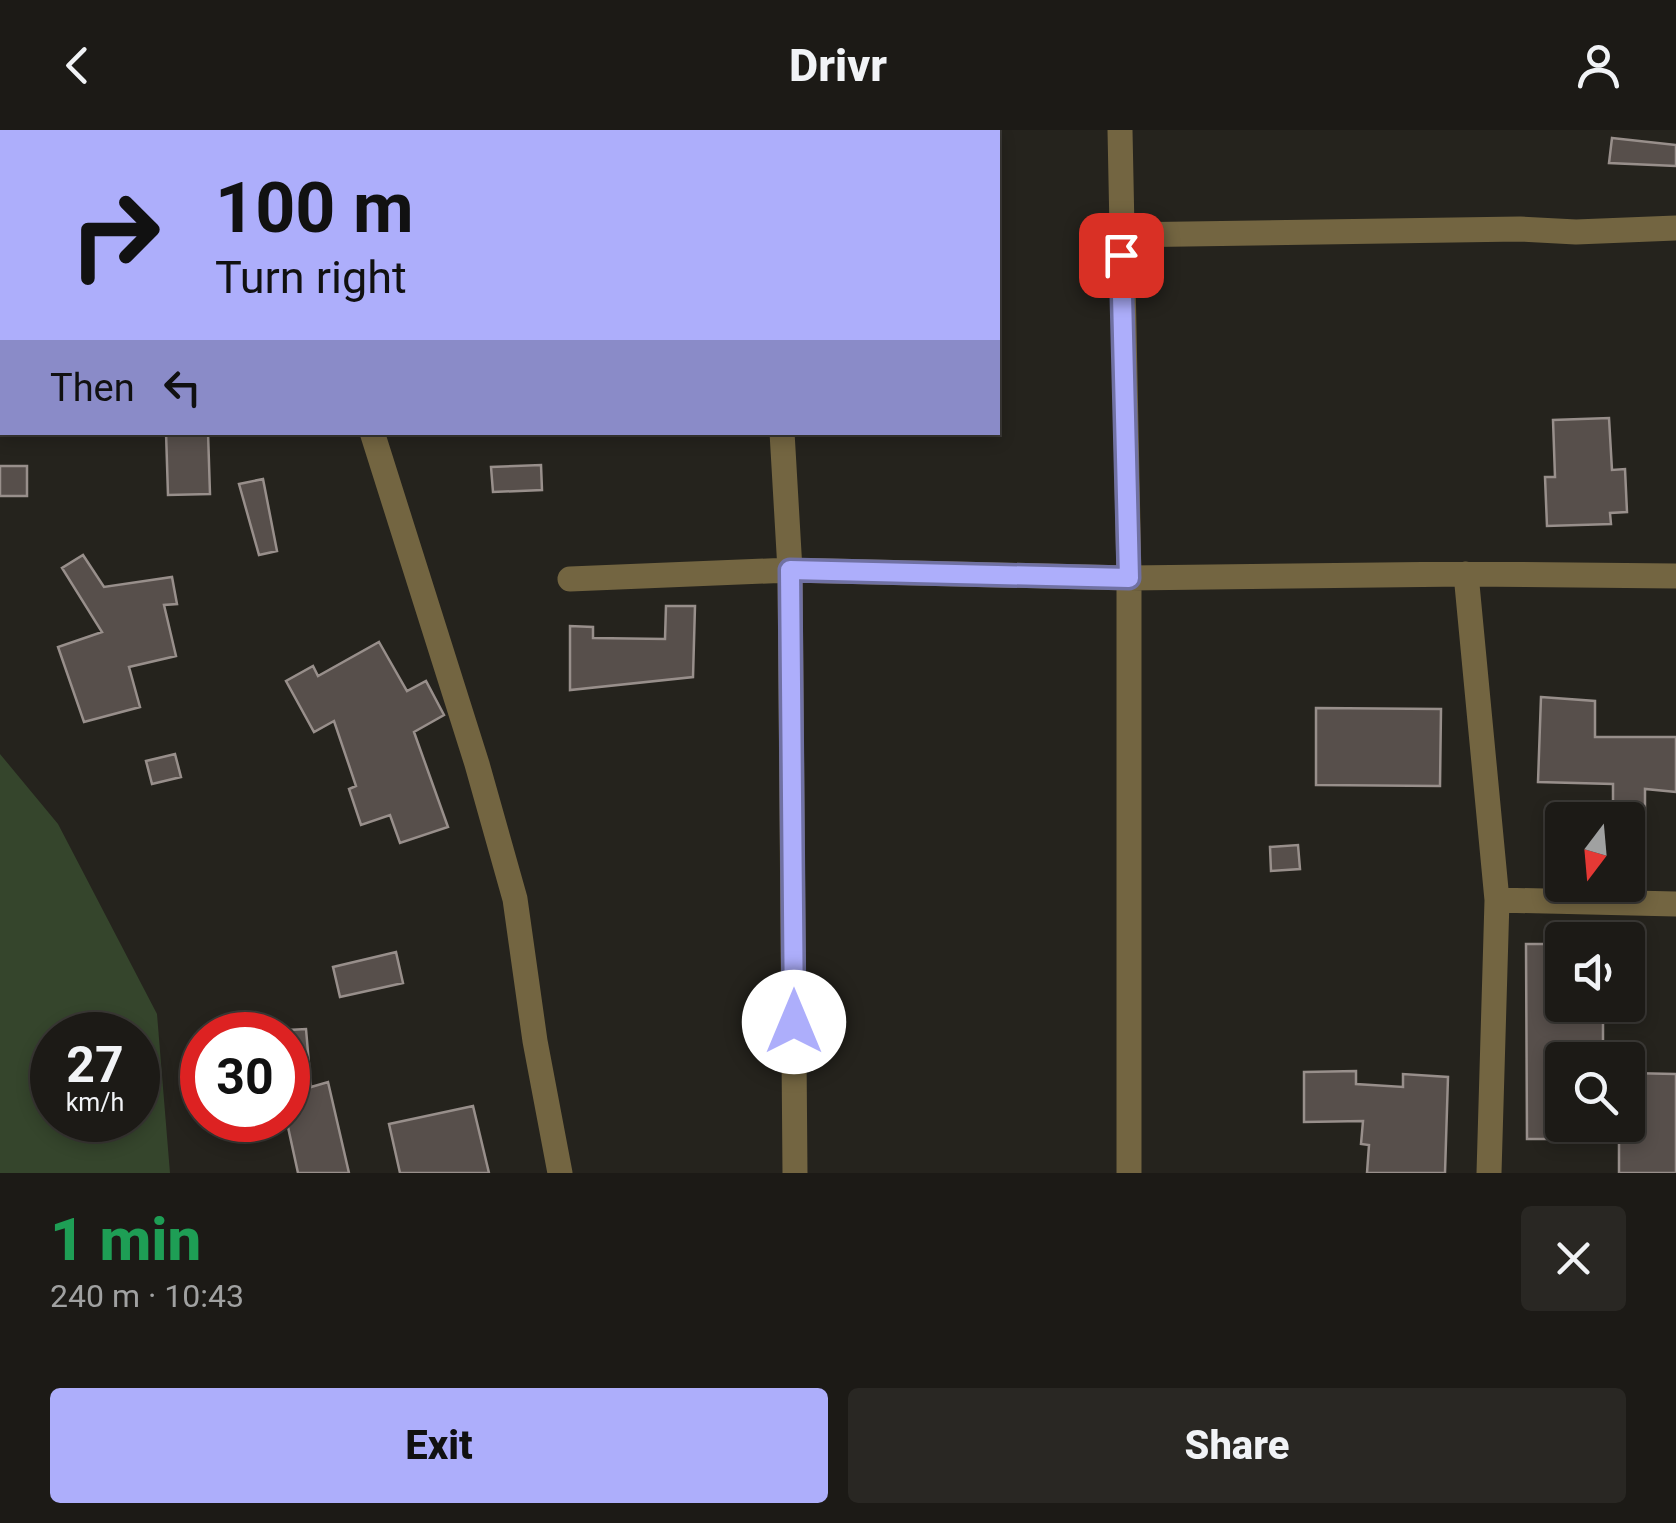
<!DOCTYPE html>
<meta charset="utf-8">
<style>
:root{--surface:#1c1a16;--page:#292723;--text:#f1f3f6;--muted:#a0a1a1;--line:#3a3835;--accent:#adaefb}
body{margin:0;font-family:Roboto,sans-serif;background:var(--page);color:var(--text);height:100vh;display:flex;flex-direction:column;font-size:38px;white-space:nowrap}
*{box-sizing:border-box;margin:0}
p{font-size:32px;color:var(--muted)}
.icon{flex:none;width:55px;height:55px;fill:none;stroke:currentColor;stroke-width:2;stroke-linecap:round;stroke-linejoin:round}
.map{position:relative;height:1043px;overflow:hidden}
.drawer{display:flex;flex-direction:column;background:var(--surface);flex:1}
.drawer>*{flex:none}
.guide{position:absolute;left:0px;top:0px;width:1000px;height:305px;box-shadow:0 5px 15px #0003,0 0 0 2px var(--line);background:#adaefb;color:#111;overflow:hidden}
.needle{width:65px;rotate:196deg}
.tools{position:absolute;left:1545px;top:672px;display:grid;gap:20px}
.tools a{display:grid;place-items:center;width:100px;height:100px;border-radius:10px;background:var(--surface);box-shadow:0 5px 15px #0003,0 0 0 2px var(--line);font-size:50px}
.speed{position:absolute;left:30px;top:882px;display:flex;gap:20px;font-size:50px;font-weight:700;text-align:center}
.speed>*{display:grid;place-content:center;width:130px;height:130px;border-radius:50%;background:var(--surface);box-shadow:0 5px 15px #0003,0 0 0 2px var(--line);line-height:1}
.speed small{font-size:25px;font-weight:400}
.speed .limit{border:15px solid #d22;background:#fff;color:#111}
.pin{position:absolute;display:grid;place-items:center;width:85px;height:85px;color:#fff;margin:-42px;border-radius:20px;box-shadow:0 5px 15px #0006}
.me{position:absolute;width:110px;margin:-55px;rotate:0deg;stroke-linejoin:round;filter:drop-shadow(0 0 8px #0008)}
.turn{display:flex;align-items:center;gap:35px;height:210px;padding:0 50px;font-size:45px}
.turn .icon{width:130px;height:130px;stroke-width:2.5}
.turn b{display:block;font-size:70px;line-height:85px}
.then{display:flex;align-items:center;height:95px;padding:0 50px;background:#0003;gap:20px;font-size:38px}
.round{display:grid;place-items:center;flex:none;width:105px;height:105px;border-radius:10px;background:var(--page)}
.head{display:flex;align-items:center;justify-content:space-between;height:170px;padding:0 50px}
h1{font-size:60px;font-weight:800;line-height:75px;color:#1e9e55}
.cta{display:flex;gap:20px;margin-top:auto;padding:20px 50px}
.cta a{flex:1;height:115px;border-radius:10px;background:var(--accent);color:#111;font-size:40px;font-weight:800;line-height:115px;text-align:center}
.cta a+a{background:var(--page);color:var(--text)}
header{display:flex;justify-content:space-between;align-items:center;height:130px;padding:0 50px;background:var(--surface);font-size:45px;font-weight:800}
.map>svg:first-child{display:block}
</style>
<header><svg class="icon" aria-label="back" viewBox="0 0 24 24"><path d="M15 5l-7 7 7 7"/></svg>Drivr<svg class="icon" aria-label="person" viewBox="0 0 24 24"><circle cx="12" cy="8" r="4"/><path d="M4 21q1-7 8-7t8 7"/></svg></header>
<div class="map">
<svg width="1676" height="1043" viewBox="0 0 1676 1043">
<rect width="100%" height="100%" fill="#25231d"/>
<path fill="#35452c" fill-rule="evenodd" d="M 0,624 L 58,694 L 157,884 L 170,1043 L 0,1043 ZM 52,905 L 138,905 L 138,990 L 52,990 Z"/>
<path fill="#574f4b" stroke="#988f8b" stroke-width="2.5" d="M 1612,8 L 1676,15 L 1676,36 L 1609,33 Z
M 1609,288 L 1612,340 L 1625,339 L 1627,382 L 1610,383 L 1611,394 L 1547,396 L 1545,347 L 1555,347 L 1553,290 Z
M 166,302 L 208,302 L 210,364 L 168,365 Z
M 541,335 L 542,360 L 493,362 L 491,337 Z
M 0,336 L 27,336 L 27,366 L 0,366 Z
M 263,349 L 277,421 L 259,425 L 239,354 Z
M 83,425 L 104,457 L 172,447 L 177,474 L 164,475 L 176,526 L 129,537 L 140,577 L 84,592 L 58,517 L 102,502 L 62,438 Z
M 666,476 L 695,476 L 693,547 L 570,560 L 570,496 L 593,497 L 593,508 L 665,509 Z
M 379,512 L 407,561 L 426,551 L 444,585 L 414,602 L 448,697 L 400,713 L 390,685 L 361,695 L 349,659 L 356,656 L 334,591 L 314,602 L 286,551 L 313,536 L 318,546 Z
M 1541,567 L 1595,571 L 1595,607 L 1676,607 L 1676,662 L 1645,659 L 1645,690 L 1613,690 L 1613,654 L 1538,652 Z
M 1316,578 L 1441,579 L 1440,656 L 1316,655 Z
M 175,624 L 181,647 L 152,654 L 146,631 Z
M 1298,715 L 1300,739 L 1271,741 L 1270,717 Z
M 1526,814 L 1562,814 L 1562,875 L 1603,875 L 1603,930 L 1562,930 L 1562,1009 L 1527,1009 Z
M 396,822 L 403,853 L 340,867 L 333,837 Z
M 306,899 L 311,957 L 328,952 L 349,1043 L 298,1043 L 288,997 L 288,900 Z
M 1356,941 L 1356,954 L 1403,957 L 1403,944 L 1448,947 L 1445,1043 L 1367,1043 L 1369,1015 L 1361,1014 L 1363,991 L 1304,992 L 1304,942 Z
M 1628,943 L 1676,944 L 1676,1043 L 1619,1043 L 1619,995 L 1628,995 Z
M 473,976 L 489,1043 L 400,1043 L 389,994 Z"/>
<g fill="none" stroke-linecap="round" stroke-linejoin="round">
<path stroke="#736541" stroke-width="25" d="M 284,0 L 285,2
M 1120,0 L 1129,448 L 1129,1043
M 776,2 L 776,0
M 1120,105 L 1520,99 L 1576,102 L 1676,98
M 372,302 L 477,634 L 515,769 L 535,911 L 560,1043
M 782,302 L 790,440 L 795,1043
M 1466,444 L 1497,770 L 1489,1043
M 570,449 L 790,440 L 1129,448 L 1466,444 L 1676,446
M 1497,770 L 1676,774"/>
</g>
<g fill="none" stroke-linecap="round" stroke-linejoin="round">
<defs>
<path id="route" d="M 794,892 L 790,440 L 1129,448 L 1121,125"/>
</defs>
<use href="#route" stroke="#7071a3" stroke-width="25"/>
<use href="#route" stroke="#adaefb" stroke-width="18"/>
</g>
</svg>
<div class="tools">
<a><svg class="needle" viewBox="-14 -14 28 28"><path d="M0-13l5 13h-10z" fill="#e53935"/><path d="M0 13l5-13h-10z" fill="#a0a1a1"/></svg></a>
<a><svg class="icon" aria-label="sound" viewBox="0 0 24 24"><path d="M4 9h4l5-4v14l-5-4H4zM17 9q2 3 0 6"/></svg></a>
<a><svg class="icon" aria-label="search" viewBox="0 0 24 24"><circle cx="10" cy="10" r="6"/><path d="M15 15l6 6"/></svg></a>
</div>
<div class="speed"><div>27<small>km/h</small></div><div class="limit">30</div></div>
<div class="pin" style="left:1121px;top:125px;background:#d93025"><svg class="icon" aria-label="arrive" viewBox="0 0 24 24"><path d="M6 21V4h12l-3 4 3 4H6"/></svg></div>
<svg class="me" style="left:794px;top:892px" viewBox="-20 -20 40 40"><circle r="19" fill="#fff"/><path d="M0-13L10 11 0 6-10 11z" fill="#adaefb"/></svg>
<div class="guide">
<div class="turn"><svg class="icon" aria-label="right" viewBox="0 0 24 24"><path d="M7 20v-9h11M14 6l5 5-5 5"/></svg><div><b>100 m</b>Turn right</div></div>
<div class="then">Then<svg class="icon" aria-label="left" viewBox="0 0 24 24"><path d="M17 20v-9H6M10 6l-5 5 5 5"/></svg></div>
</div>
</div>
<section class="drawer">
<div class="head"><div><h1>1 min</h1><p>240 m · 10:43</p></div><a class="round"><svg class="icon" aria-label="close" viewBox="0 0 24 24"><path d="M6 6l12 12M18 6L6 18"/></svg></a></div>
<div class="cta"><a>Exit</a><a>Share</a></div>
</section>
